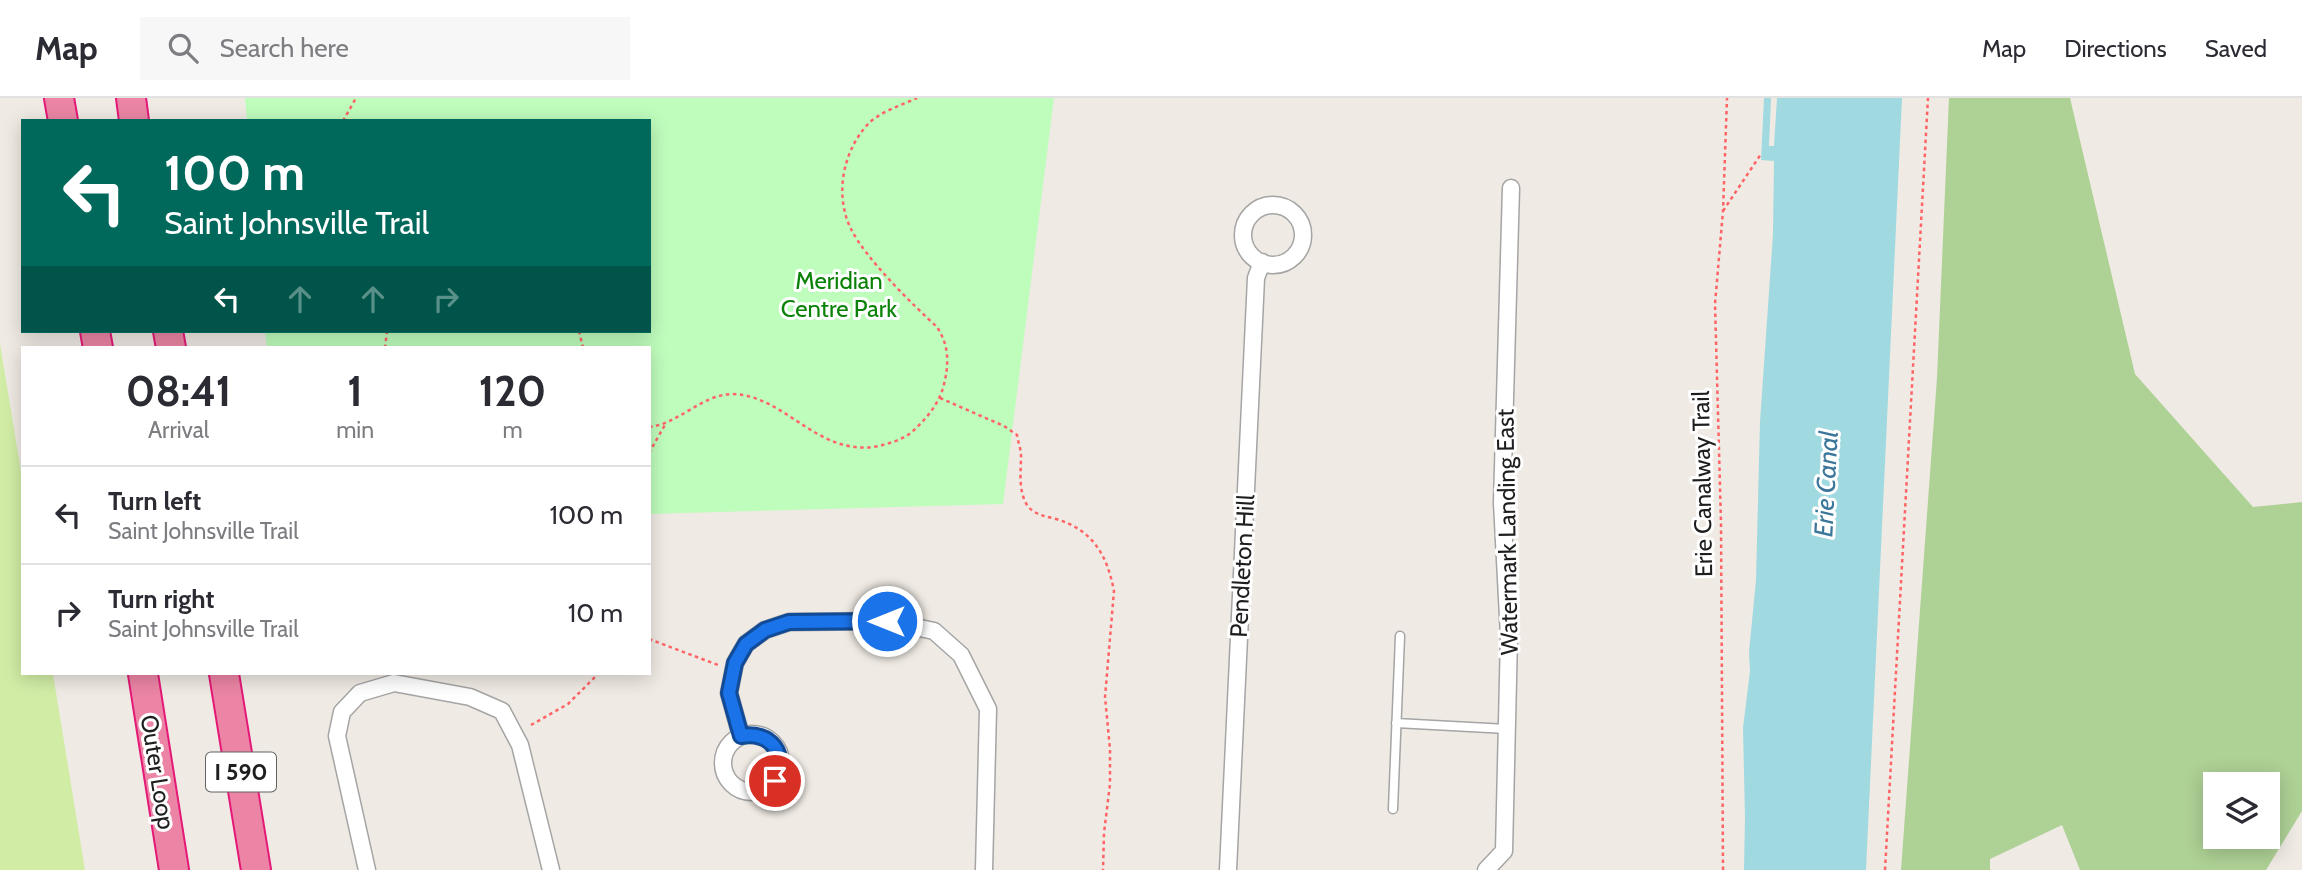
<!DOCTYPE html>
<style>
:root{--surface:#fff;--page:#f7f7f7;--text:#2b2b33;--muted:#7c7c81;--line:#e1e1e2}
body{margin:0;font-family:Cabin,sans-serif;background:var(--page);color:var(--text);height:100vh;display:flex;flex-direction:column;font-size:26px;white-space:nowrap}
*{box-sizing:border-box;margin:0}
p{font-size:23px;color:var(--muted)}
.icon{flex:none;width:38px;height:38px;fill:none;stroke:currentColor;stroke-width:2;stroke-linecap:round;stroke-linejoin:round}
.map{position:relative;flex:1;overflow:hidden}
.sheet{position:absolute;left:21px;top:248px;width:630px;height:329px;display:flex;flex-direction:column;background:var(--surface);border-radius:0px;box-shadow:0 4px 18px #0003}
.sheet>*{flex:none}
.hud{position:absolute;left:21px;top:21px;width:630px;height:214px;border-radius:0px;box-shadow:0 4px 18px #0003;background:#00695c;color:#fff;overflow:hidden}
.buttons{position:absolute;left:2203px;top:674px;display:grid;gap:14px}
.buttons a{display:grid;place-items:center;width:77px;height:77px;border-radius:0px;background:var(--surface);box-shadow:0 4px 18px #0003;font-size:35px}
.pin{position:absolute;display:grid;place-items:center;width:60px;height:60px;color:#fff;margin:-30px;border:4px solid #fff;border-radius:50%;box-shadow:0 2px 7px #0007}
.me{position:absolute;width:77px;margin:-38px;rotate:270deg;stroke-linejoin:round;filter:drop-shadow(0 0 5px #0008)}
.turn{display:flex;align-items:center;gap:24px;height:147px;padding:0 28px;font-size:32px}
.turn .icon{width:91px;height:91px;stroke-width:2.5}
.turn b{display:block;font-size:49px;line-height:60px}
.lanes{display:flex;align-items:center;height:66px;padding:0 28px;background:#0003;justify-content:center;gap:35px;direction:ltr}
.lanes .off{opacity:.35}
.eta{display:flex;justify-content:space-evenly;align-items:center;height:119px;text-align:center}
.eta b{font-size:42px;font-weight:800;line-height:49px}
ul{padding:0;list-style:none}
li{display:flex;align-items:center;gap:21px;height:98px;padding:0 28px;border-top:2px solid var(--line)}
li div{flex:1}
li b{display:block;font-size:26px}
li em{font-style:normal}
header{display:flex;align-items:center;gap:42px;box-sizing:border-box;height:98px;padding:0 35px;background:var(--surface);border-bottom:2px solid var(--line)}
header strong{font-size:33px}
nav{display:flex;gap:38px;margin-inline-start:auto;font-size:24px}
.search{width:490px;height:63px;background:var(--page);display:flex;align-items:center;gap:18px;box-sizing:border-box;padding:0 24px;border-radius:0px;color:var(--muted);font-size:26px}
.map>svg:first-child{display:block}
</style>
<header>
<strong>Map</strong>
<div class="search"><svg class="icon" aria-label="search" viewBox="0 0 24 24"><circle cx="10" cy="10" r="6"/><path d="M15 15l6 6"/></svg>Search here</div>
<nav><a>Map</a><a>Directions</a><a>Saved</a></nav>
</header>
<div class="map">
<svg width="2302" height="772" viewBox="0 0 2302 772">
<rect width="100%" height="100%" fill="#efeae3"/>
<path fill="#d1eda5" d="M 0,246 L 23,386 L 23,576 L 53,576 L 85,772 L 0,772 Z"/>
<path fill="#aed195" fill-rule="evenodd" d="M 1949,0 L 2070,0 L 2135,276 L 2253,409 L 2302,404 L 2302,713 L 2266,772 L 2080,772 L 2062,727 L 1990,761 L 1990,772 L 1901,772 L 1937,280 ZM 2216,686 L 2268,686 L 2268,738 L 2216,738 Z"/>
<path fill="#bffdbc" d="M 245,0 L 1054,0 L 1003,406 L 649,416 L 649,250 L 267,250 L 265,233 L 649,233 L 649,23 L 247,23 Z"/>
<path fill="#a0d9e0" d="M 1764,0 L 1771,0 L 1769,48 L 1774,48 L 1777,0 L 1902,0 L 1866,772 L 1744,772 L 1745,719 L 1743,630 L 1750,573 L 1749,554 L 1756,482 L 1760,324 L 1773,136 L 1774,63 L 1761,62 Z"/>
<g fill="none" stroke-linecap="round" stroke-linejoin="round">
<defs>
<path id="service" d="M 1396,625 L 1507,631
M 1393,711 L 1400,538"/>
<path id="minor" d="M1243 137a30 30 0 1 1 60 0a30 30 0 1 1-60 0Z
M723 665a29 29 0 1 1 58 0a29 29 0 1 1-58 0Z
M 741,638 L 729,595 L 735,565 L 746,546 L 765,532 L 789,524 L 887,523 L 934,533 L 961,557 L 988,611 L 984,772
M 367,772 L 337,638 L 342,614 L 360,595 L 394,585 L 470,599 L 502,613 L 520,647 L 551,772
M 1228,772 L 1256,180 L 1262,164
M 1486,772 L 1504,753 L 1509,538 L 1502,405 L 1511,90"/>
<path id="motorway" d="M 59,0 L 63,23
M 131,0 L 134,23
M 95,233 L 98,250
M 168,233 L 171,250
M 143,576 L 174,772
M 224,576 L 256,772"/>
</defs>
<use href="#service" stroke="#a5a5a5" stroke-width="11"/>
<use href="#minor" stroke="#a5a5a5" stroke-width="19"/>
<use href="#motorway" stroke="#e41977" stroke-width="32"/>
<path stroke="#ff6467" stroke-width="2.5" stroke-dasharray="3.5 3.5" stroke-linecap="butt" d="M 343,23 L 356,0
M 1723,113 L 1761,56
M 579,233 L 583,250
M 385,250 L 387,233
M 940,300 L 1004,328 L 1017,337 C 1018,344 1021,351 1021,358 C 1021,374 1018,392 1027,407 C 1034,417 1045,418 1056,421 C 1093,432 1107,457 1114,493 L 1105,599 L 1110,651 L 1110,686 L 1104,735 L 1103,772
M 649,329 C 679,326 702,296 733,296 C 787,298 818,360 879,348 C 891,345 904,341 913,333 C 926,321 938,307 943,290 C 949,268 950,249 937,229 C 912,206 866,161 851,131 C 834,97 843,52 869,25 C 882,13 902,7 917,0
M 649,355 L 666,325
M 649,541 L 718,567
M 531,627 L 568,606 L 598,576
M 1723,772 L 1721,425 L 1715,206 L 1723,113 L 1727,0
M 1885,772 L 1928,0"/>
<use href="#service" stroke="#fff" stroke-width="8"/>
<use href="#minor" stroke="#fff" stroke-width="16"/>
<use href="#motorway" stroke="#ec85a5" stroke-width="28"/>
</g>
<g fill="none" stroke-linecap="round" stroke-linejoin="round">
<defs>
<path id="route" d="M 775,683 C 788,656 771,633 741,638 L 729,595 L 735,565 L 746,546 L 765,532 L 789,524 L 887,523"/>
</defs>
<use href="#route" stroke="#114b97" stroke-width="18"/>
<use href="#route" stroke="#1a73e8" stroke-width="12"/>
</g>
<g text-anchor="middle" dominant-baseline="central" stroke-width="6" stroke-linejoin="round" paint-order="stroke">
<rect fill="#fff" stroke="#626262" stroke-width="2" x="206" y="654.5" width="70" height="39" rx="5"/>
<g font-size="23" font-weight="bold" fill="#1e1e1e">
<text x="241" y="674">I 590</text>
</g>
<g font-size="24" fill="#098205" stroke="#fff">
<text x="839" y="182">Meridian<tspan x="839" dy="28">Centre Park</tspan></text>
</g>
<g font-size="24" fill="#1e1e1e" stroke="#fff">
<text transform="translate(1702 386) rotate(-91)">Erie Canalway Trail</text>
<text transform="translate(1507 434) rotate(-91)">Watermark Landing East</text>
<text transform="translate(1242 468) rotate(-87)">Pendleton Hill</text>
<text transform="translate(158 674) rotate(81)">Outer Loop</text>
</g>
<g font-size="26" font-style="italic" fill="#3c779b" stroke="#fff">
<text transform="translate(1826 386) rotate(-87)">Erie Canal</text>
</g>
</g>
</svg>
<div class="buttons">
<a><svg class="icon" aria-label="layers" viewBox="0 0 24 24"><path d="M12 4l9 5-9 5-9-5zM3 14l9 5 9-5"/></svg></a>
</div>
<div class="pin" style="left:775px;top:683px;background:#d93025"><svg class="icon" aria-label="arrive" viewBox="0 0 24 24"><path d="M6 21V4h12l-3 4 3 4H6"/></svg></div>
<svg class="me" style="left:887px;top:523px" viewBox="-20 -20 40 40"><circle r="17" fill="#1a73e8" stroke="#fff" stroke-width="3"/><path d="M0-11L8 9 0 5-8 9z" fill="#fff"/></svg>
<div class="hud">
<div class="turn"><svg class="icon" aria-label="left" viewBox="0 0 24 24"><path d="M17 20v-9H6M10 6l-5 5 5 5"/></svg><div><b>100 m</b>Saint Johnsville Trail</div></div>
<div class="lanes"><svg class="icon" aria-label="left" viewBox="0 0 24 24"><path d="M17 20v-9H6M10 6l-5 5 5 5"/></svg><svg class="icon off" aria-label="ahead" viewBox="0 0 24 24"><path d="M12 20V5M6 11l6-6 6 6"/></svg><svg class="icon off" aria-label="ahead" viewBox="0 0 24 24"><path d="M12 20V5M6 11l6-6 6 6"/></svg><svg class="icon off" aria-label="right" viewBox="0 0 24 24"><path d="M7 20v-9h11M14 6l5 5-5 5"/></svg></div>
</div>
<section class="sheet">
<div class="eta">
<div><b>08:41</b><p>Arrival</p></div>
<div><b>1</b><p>min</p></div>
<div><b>120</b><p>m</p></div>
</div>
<ul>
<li><svg class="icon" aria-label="left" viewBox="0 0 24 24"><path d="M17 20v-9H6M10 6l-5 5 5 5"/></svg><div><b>Turn left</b><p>Saint Johnsville Trail</p></div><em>100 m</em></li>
<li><svg class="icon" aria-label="right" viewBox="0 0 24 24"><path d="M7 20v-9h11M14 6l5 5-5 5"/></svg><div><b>Turn right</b><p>Saint Johnsville Trail</p></div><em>10 m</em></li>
</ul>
</section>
</div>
